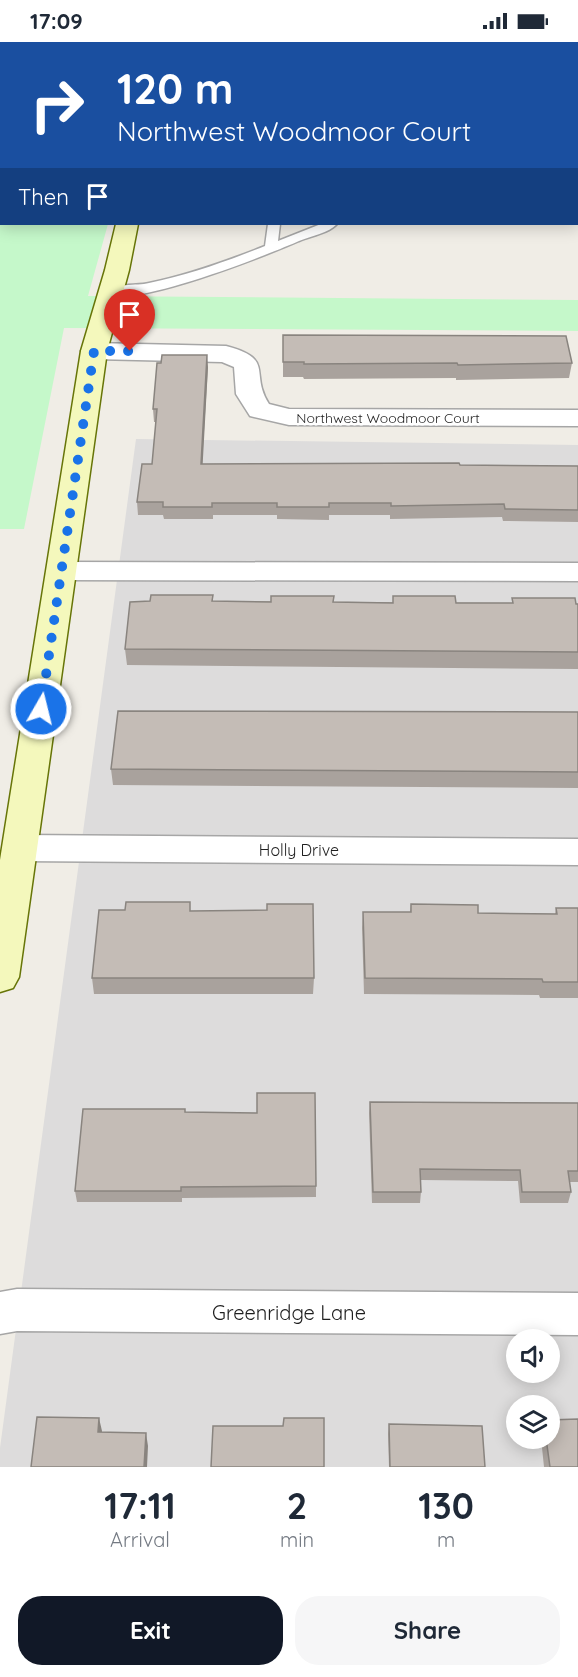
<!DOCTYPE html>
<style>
:root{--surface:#fff;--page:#f6f6f7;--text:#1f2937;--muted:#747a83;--accent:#111827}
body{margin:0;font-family:Quicksand,sans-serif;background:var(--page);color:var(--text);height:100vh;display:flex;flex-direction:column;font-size:22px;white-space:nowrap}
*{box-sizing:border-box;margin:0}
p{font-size:20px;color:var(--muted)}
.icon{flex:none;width:33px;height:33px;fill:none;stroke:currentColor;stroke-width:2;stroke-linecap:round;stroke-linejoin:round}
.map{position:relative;height:1425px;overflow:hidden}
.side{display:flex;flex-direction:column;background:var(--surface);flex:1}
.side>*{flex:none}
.guide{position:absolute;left:0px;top:0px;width:579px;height:183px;box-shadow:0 3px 15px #0003;background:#1a4fa0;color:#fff;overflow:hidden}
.fabs{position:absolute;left:506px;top:1287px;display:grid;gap:12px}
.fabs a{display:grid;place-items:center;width:54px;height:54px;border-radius:50%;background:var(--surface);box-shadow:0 3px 15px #0003;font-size:30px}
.pin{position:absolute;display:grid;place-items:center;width:51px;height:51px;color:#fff;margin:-62px -26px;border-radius:50% 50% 50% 0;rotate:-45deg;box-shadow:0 0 6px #0007}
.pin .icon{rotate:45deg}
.me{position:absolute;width:66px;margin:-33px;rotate:8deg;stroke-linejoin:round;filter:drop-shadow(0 0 4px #0008)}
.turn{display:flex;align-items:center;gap:21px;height:126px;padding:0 18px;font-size:27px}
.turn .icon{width:78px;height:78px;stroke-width:2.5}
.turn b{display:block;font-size:42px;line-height:51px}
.then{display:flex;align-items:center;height:57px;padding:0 18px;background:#0003;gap:12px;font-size:22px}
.eta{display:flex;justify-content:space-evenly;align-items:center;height:102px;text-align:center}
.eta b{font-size:36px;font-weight:800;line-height:42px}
.button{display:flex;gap:12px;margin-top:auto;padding:12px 18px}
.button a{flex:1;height:69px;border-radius:24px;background:var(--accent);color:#fff;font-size:24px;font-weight:800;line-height:69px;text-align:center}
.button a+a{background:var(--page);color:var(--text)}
.status{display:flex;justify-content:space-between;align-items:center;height:42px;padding:0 30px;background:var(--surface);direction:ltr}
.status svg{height:16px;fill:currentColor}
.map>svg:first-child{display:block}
</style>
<div class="status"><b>17:09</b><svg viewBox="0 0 49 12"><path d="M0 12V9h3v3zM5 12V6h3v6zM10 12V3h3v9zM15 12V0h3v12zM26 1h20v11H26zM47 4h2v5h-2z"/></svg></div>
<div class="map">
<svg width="578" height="1425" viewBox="0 0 578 1425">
<rect width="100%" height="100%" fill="#f0ede6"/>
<path fill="#dddcdc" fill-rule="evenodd" d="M 136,397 L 578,403 L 578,1425 L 0,1425 L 0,1406 ZM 516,1298 L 549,1298 L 549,1330 L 516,1330 ZM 516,1364 L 549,1364 L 549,1396 L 516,1396 Z"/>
<path fill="#c5f8ca" d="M 0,149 L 2,182 L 108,182 L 88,254 L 578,258 L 578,289 L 64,286 L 24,487 L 0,487 Z"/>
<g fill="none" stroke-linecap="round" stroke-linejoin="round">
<defs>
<path id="lane" d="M 345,0 L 355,0 L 356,2 L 345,2 Z
M 393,0 L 403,0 L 392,2 Z
M 268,182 L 280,182 L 278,199 L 321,182 L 337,182 C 329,191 311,194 299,199 C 272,211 125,270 104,250 C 113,241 137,244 149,241 C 189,233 227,219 265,204 Z"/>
<path id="street" d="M 0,68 L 2,68 L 2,80 L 0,80 Z
M 94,301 L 226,304 C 276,317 249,331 269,362 L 289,367 L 578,368 L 578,384 L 289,383 L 250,374 L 236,352 L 234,325 L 222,320 L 94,317 L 85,314 L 81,309 L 85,304 Z
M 62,520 L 578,521 L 578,539 L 62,538 L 52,536 L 47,529 L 52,522 Z
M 20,793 L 578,797 L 578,823 L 20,819 L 8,815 L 3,806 L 8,797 Z
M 17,1247 L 578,1251 L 578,1293 L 17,1289 L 0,1292 L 0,1250 Z"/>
<path id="secondary" d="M 140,0 L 160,0 L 160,2 L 140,2 Z
M 116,182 L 138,182 L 129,228 L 107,309 L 19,935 L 13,946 L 0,950 L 0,818 L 81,309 L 105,228 Z"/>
</defs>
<use href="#lane" stroke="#a6a6a6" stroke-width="3"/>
<use href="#street" stroke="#a6a6a6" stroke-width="3"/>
<use href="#secondary" stroke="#677508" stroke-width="3"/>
<use href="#lane" fill="#fff" fill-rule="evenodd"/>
<use href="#street" fill="#fff" fill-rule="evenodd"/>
<use href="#secondary" fill="#f4f8bc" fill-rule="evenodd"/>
</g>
<path fill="#a9a29d" d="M 0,0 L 2,2 L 2,44 L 0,44 Z
M 283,293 L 572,321 L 569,336 L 456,338 L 456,336 L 304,337 L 303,335 L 283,335 Z
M 208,325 L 202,422 L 578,424 L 578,480 L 503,479 L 502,475 L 390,477 L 390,473 L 329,473 L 329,478 L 277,477 L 277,473 L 213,473 L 213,477 L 164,477 L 163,473 L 138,473 L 137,460 L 152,422 L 156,380 L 154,380 L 153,367 Z
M 213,553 L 213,559 L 512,561 L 512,556 L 578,562 L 578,627 L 127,623 L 125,607 L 150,559 Z
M 578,670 L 578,746 L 113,743 L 111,727 Z
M 190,860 L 190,869 L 314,936 L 313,952 L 94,952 L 92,936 Z
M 411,862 L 478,871 L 555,872 L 556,866 L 578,866 L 578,956 L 540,956 L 539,953 L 364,952 L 362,886 L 363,870 L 410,870 Z
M 370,1060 L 578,1061 L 578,1140 L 569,1140 L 571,1150 L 568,1161 L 520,1161 L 518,1139 L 421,1138 L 421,1150 L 420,1161 L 372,1161 L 369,1071 Z
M 185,1070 L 316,1144 L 316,1155 L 182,1156 L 182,1160 L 77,1160 L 75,1149 Z
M 389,1382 L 485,1425 L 389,1425 L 388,1392 Z
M 541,1396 L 549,1396 L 578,1425 L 544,1425 Z"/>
<path fill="#89847f" d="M 207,313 L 208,325 L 202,434 L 201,422 Z
M 99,1376 L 102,1389 L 101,1403 L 98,1390 Z
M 146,1391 L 148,1404 L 147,1425 L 144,1425 Z"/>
<path fill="#c4bcb6" stroke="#89847f" stroke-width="1.5" d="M 0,0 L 27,0 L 27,2 L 2,2 L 2,34 L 0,33 Z
M 283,293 L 566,294 L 572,321 L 458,323 L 457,321 L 304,322 L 304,320 L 283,320 Z
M 162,313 L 207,313 L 201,422 L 459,421 L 460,423 L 578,424 L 578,468 L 505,467 L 504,462 L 391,464 L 391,461 L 329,461 L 329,465 L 277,465 L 277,461 L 212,461 L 212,465 L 163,465 L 163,460 L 137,460 L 142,422 L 152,422 L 157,367 L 153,367 L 157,321 L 161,321 Z
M 151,553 L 213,553 L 212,559 L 271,560 L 271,554 L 334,554 L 333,560 L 393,561 L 393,554 L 455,554 L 456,561 L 513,561 L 512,556 L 575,556 L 576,562 L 578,562 L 578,610 L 125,607 L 130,560 L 150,559 Z
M 118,669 L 578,670 L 578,730 L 111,727 Z
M 126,860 L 190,860 L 190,869 L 267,868 L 267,862 L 313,862 L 314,936 L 92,936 L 99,868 L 125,868 Z
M 411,862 L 478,863 L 478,871 L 557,872 L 556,866 L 578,866 L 578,940 L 543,940 L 542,937 L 365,936 L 363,870 L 411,870 Z
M 257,1051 L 315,1051 L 316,1144 L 181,1145 L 181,1149 L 75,1149 L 83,1067 L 185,1067 L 185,1070 L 257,1071 Z
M 370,1060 L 578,1061 L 578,1129 L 568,1129 L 571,1150 L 522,1150 L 520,1128 L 420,1127 L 421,1150 L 373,1150 Z
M 37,1375 L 99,1376 L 98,1390 L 146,1391 L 144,1425 L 31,1425 Z
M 284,1376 L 324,1376 L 324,1425 L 211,1425 L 213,1384 L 283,1384 Z
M 578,1377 L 578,1425 L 550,1425 L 546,1396 L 549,1396 L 549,1378 Z
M 389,1382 L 482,1384 L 485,1425 L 390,1425 Z"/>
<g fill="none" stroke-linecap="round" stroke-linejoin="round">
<path stroke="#1a73e8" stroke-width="10" stroke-dasharray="0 18" d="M 41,667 L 94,309 L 130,309"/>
</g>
<g text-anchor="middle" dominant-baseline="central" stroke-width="5" stroke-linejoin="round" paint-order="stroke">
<g font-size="14" fill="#1f1f1f" stroke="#fff">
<text x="388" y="376">Northwest Woodmoor Court</text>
</g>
<g font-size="16" fill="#1f1f1f" stroke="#fff">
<text x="299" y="808">Holly Drive</text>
</g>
<g font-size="20" fill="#1f1f1f" stroke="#fff">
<text x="289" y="1270">Greenridge Lane</text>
</g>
</g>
</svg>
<div class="fabs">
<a><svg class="icon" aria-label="sound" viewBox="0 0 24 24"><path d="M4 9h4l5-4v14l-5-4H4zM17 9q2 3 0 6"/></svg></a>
<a><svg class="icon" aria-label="layers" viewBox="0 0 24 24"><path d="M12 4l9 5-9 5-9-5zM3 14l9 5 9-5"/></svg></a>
</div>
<div class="pin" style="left:130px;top:309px;background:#d93025"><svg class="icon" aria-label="arrive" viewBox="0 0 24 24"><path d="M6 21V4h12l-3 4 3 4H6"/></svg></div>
<svg class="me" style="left:41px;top:667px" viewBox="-20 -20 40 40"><circle r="17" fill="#1a73e8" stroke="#fff" stroke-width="3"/><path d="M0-11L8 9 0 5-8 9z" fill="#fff"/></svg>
<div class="guide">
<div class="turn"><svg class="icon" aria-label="right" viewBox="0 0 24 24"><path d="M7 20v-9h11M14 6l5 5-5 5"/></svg><div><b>120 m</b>Northwest Woodmoor Court</div></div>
<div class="then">Then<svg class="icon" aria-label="arrive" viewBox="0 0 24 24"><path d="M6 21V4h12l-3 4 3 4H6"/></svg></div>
</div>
</div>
<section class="side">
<div class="eta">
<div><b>17:11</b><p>Arrival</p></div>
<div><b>2</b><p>min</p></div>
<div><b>130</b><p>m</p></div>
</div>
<div class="button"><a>Exit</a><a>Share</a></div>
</section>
